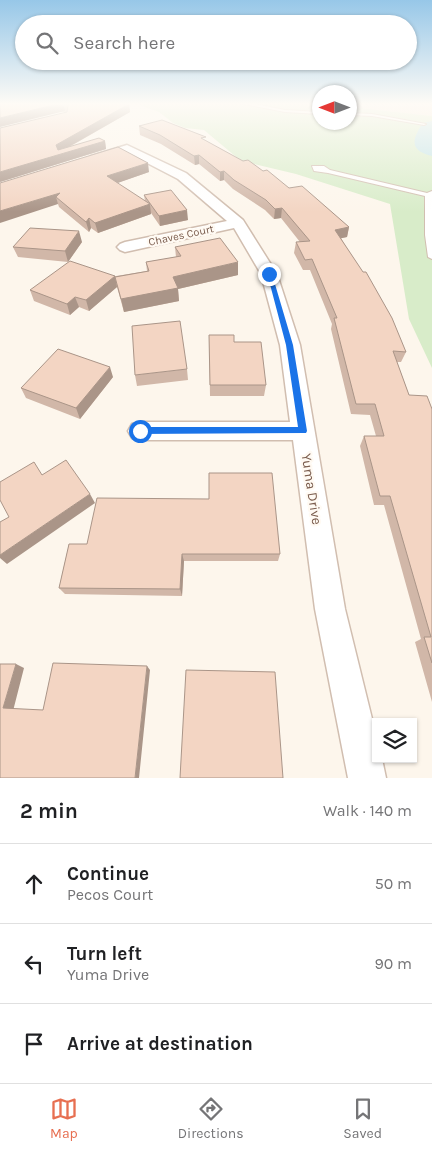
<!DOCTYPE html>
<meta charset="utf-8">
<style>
:root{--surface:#fff;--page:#f6f6f6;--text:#202124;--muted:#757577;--line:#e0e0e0;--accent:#e76f51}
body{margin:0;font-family:Karla,sans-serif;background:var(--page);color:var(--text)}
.controls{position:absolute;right:15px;bottom:15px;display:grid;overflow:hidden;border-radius:0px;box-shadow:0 1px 4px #0004}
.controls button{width:45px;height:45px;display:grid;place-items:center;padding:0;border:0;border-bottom:1px solid var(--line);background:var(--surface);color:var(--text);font:25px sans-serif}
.compass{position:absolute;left:312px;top:85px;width:45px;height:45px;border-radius:50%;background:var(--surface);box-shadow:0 1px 4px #0004;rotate:270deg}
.stop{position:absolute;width:15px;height:15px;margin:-11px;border:4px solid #1a73e8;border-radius:50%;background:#fff}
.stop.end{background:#1a73e8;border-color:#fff;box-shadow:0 1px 5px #0008}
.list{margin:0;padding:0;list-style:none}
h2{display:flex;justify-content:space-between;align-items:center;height:65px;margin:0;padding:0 20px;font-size:21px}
h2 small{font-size:16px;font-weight:400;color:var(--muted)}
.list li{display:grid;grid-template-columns:32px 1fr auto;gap:15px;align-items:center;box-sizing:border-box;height:80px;padding:0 20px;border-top:1px solid var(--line)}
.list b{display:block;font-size:19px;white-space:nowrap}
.list p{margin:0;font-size:16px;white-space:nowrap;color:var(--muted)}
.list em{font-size:16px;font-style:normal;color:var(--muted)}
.icon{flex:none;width:28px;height:28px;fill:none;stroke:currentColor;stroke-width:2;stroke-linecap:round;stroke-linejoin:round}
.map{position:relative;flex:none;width:432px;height:778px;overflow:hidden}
.search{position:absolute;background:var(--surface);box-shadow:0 1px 4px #0004;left:15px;right:15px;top:15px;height:55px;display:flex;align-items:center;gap:12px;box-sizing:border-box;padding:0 18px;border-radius:28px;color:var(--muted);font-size:19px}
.sheet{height:305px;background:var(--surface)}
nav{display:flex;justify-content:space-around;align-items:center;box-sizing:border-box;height:70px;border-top:1px solid var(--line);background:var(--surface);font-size:14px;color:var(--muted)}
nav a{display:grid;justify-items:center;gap:2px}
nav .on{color:var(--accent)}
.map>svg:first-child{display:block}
</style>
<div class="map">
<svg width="432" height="778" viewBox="0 0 432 778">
<rect width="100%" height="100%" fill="#fdf6ec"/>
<!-- residential -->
<path fill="#f5e8da" d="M350,103H432V116L350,107Z"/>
<!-- green -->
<path fill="#d8ecc9" d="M134,103H319L320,122H350V107L432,116V368L409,319L390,204L296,174L241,161L204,130L185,128L173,123L159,112Z"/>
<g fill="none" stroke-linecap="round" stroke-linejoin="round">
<!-- river -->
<path fill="#bfe3e8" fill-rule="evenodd" d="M432,121V156C410,151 411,140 423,123Z"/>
<defs>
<path id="lane" d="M239,103H250L285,110L320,112V114L285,112Z
M350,113L372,114L426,124L424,125L372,116L350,115Z
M312,166H324L330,170L427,193L432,191V259L428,257L425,235V196L328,173L314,171Z"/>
<path id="street" d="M127,145L186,173L243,220L277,274L300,345L345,609L376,735V759H382L386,778H348L315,609L293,440H140L132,438L128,431L132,424L140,422H290L280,345L261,274L234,228L125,252L120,250L117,247L120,244L125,242L227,221L178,179L126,152L95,161L89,158L91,156Z"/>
</defs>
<!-- lane casing -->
<use href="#lane" stroke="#d1beb0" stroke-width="2"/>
<!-- street casing -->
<use href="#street" stroke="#d1beb0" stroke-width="3"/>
<!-- lane -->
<use href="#lane" fill="#fff" fill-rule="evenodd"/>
<!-- street -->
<use href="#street" fill="#fff" fill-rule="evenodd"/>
</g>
<!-- wall -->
<path fill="#d1b7a8" d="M0,103H127L129,104L130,112L71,146L105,141L106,149L0,182L66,112Z
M139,126L206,141L289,188L349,227L347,237L341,238L406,352L401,362H397L409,395L432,409V702L415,642L421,639L384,505H374L360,446L364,436H376L370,415L351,414L331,329L332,324L310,270H303L294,253L296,242H300L281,218L274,219L265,210L233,189L224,180L220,181L199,164L195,165L161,144L140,135Z
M149,172L117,183L145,201L144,195L188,220L160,226L151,213V214L98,233L91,228L89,232L59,207L58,204L0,183Z
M82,242L68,262L18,257L13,247Z
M175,247L238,275L178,289L179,301L124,312L117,287L89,311L79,307L70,315L34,301L30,290L147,271L146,262L176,257Z
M209,335L234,342L266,385L264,396H210Z
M187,369L188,380L137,386L135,375Z
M113,377L80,419L26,398L21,388Z
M69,544L280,554L278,561H184L182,596L65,594L59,588Z"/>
<!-- shaded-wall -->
<path fill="#aa9588" d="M63,103L65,111L0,127V118Z
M129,104L130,112L58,153L56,145Z
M105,141L106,149L0,182V172Z
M199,155V164L195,165L194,156Z
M148,163L149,172L109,186L107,176Z
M224,171V180L220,181V172Z
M60,193L56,197L58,204L0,223V211Z
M150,204L151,214L98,233L95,223Z
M282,208L281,218L274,219L275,209Z
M187,210L188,220L160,226L159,216Z
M89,218L91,228L89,232L86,222Z
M349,227L347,237L333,240L335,230Z
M79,231L82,242L68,262L65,251Z
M238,262V275L178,289L179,301L124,312L121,299L173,277Z
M115,276L117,287L89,311L86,300Z
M75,297L79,307L70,315L67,304Z
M110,367L113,377L80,419L76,408Z
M90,494L95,503L7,564L0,558V555Z
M182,554L184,561L182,596L180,589Z
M16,664L24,668L13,711L3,708Z
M147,666L150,670L139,778H135Z"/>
<!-- building -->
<path fill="#f3d5c3" stroke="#aa9588" d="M0,103H62L0,118Z
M63,103H127L129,104L56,145L58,150L99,138L105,141L0,172V128L67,112L68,105Z
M162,120L206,137L201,138L243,161L248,160L263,171L267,170L289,188L302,186L349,227L335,230L363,272H366L392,318L406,352L393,351L409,395L427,396L432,409V663L424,637H431L390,496H380L364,436H384L375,404H356L334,318H337L312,259L305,260L296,242L310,241L282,208L275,209L266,200L234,180L224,171L220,172L199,155L194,156L160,135L139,126Z
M118,147L148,163L107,176L150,204L95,223L89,218L86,222L56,197L60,193L0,211V183Z
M171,190L187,210L159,216L144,195Z
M30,228L79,231L65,251L13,247Z
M220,238L238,262L173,277L178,288L121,299L115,277L149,271L146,262L181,256L175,247Z
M70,261L115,276L86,300L75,297L67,304L30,290Z
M180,321L187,369L135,375L132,326Z
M209,335H234V342H261L266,385H210Z
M58,349L110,367L76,408L21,388Z
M66,460L90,494L0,555V522L9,517L0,500V482L34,462L42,475Z
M209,473H272L280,554H182L180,589L59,588L69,544H87L97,498L209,499Z
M53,663L147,666L135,778H0V664H16L3,708L43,710Z
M186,670L275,672L283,778H180Z"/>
<!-- sky -->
<linearGradient id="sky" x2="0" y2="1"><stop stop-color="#97c7e8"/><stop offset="0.49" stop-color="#fefbf6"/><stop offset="1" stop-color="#fefbf6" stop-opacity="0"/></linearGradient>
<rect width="432" height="212" fill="url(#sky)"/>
<!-- route -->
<path fill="#1a73e8" d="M267,273L272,274L293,345L307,431L306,433L137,434V428L140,427H298L286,345Z"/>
<g text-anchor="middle" stroke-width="4.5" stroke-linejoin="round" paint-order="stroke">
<!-- far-street labels -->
<g font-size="11" fill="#7a5c4d" stroke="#fffaf3">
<text transform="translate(181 235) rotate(-12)" y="4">Chaves Court</text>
</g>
<!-- street labels -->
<g font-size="14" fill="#7a5c4d" stroke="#fffaf3">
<text transform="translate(312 489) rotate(81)" y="5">Yuma Drive</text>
</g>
</g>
</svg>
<div class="controls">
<button><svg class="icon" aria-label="layers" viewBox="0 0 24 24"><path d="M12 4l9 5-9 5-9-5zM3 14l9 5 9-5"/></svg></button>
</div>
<svg class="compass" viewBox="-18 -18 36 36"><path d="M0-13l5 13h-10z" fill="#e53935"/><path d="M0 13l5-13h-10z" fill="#757577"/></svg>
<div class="stop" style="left:140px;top:431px"></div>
<div class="stop end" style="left:269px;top:274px"></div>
<div class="search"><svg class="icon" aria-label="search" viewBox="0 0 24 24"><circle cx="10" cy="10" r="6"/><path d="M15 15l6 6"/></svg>Search here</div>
</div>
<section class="sheet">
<h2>2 min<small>Walk · 140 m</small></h2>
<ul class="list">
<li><svg class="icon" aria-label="ahead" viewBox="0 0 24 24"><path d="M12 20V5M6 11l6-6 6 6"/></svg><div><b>Continue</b><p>Pecos Court</p></div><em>50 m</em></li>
<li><svg class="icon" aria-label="left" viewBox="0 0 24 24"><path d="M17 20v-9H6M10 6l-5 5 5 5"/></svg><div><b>Turn left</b><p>Yuma Drive</p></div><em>90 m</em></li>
<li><svg class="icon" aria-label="arrive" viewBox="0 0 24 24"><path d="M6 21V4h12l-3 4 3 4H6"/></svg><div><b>Arrive at destination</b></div></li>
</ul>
</section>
<nav>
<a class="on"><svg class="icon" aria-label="map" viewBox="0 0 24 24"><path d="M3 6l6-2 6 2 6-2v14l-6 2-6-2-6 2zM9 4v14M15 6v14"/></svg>Map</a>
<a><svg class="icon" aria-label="directions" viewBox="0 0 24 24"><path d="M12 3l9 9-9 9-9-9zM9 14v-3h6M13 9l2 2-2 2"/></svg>Directions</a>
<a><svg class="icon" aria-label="saved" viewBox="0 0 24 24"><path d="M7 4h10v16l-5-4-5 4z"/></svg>Saved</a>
</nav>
